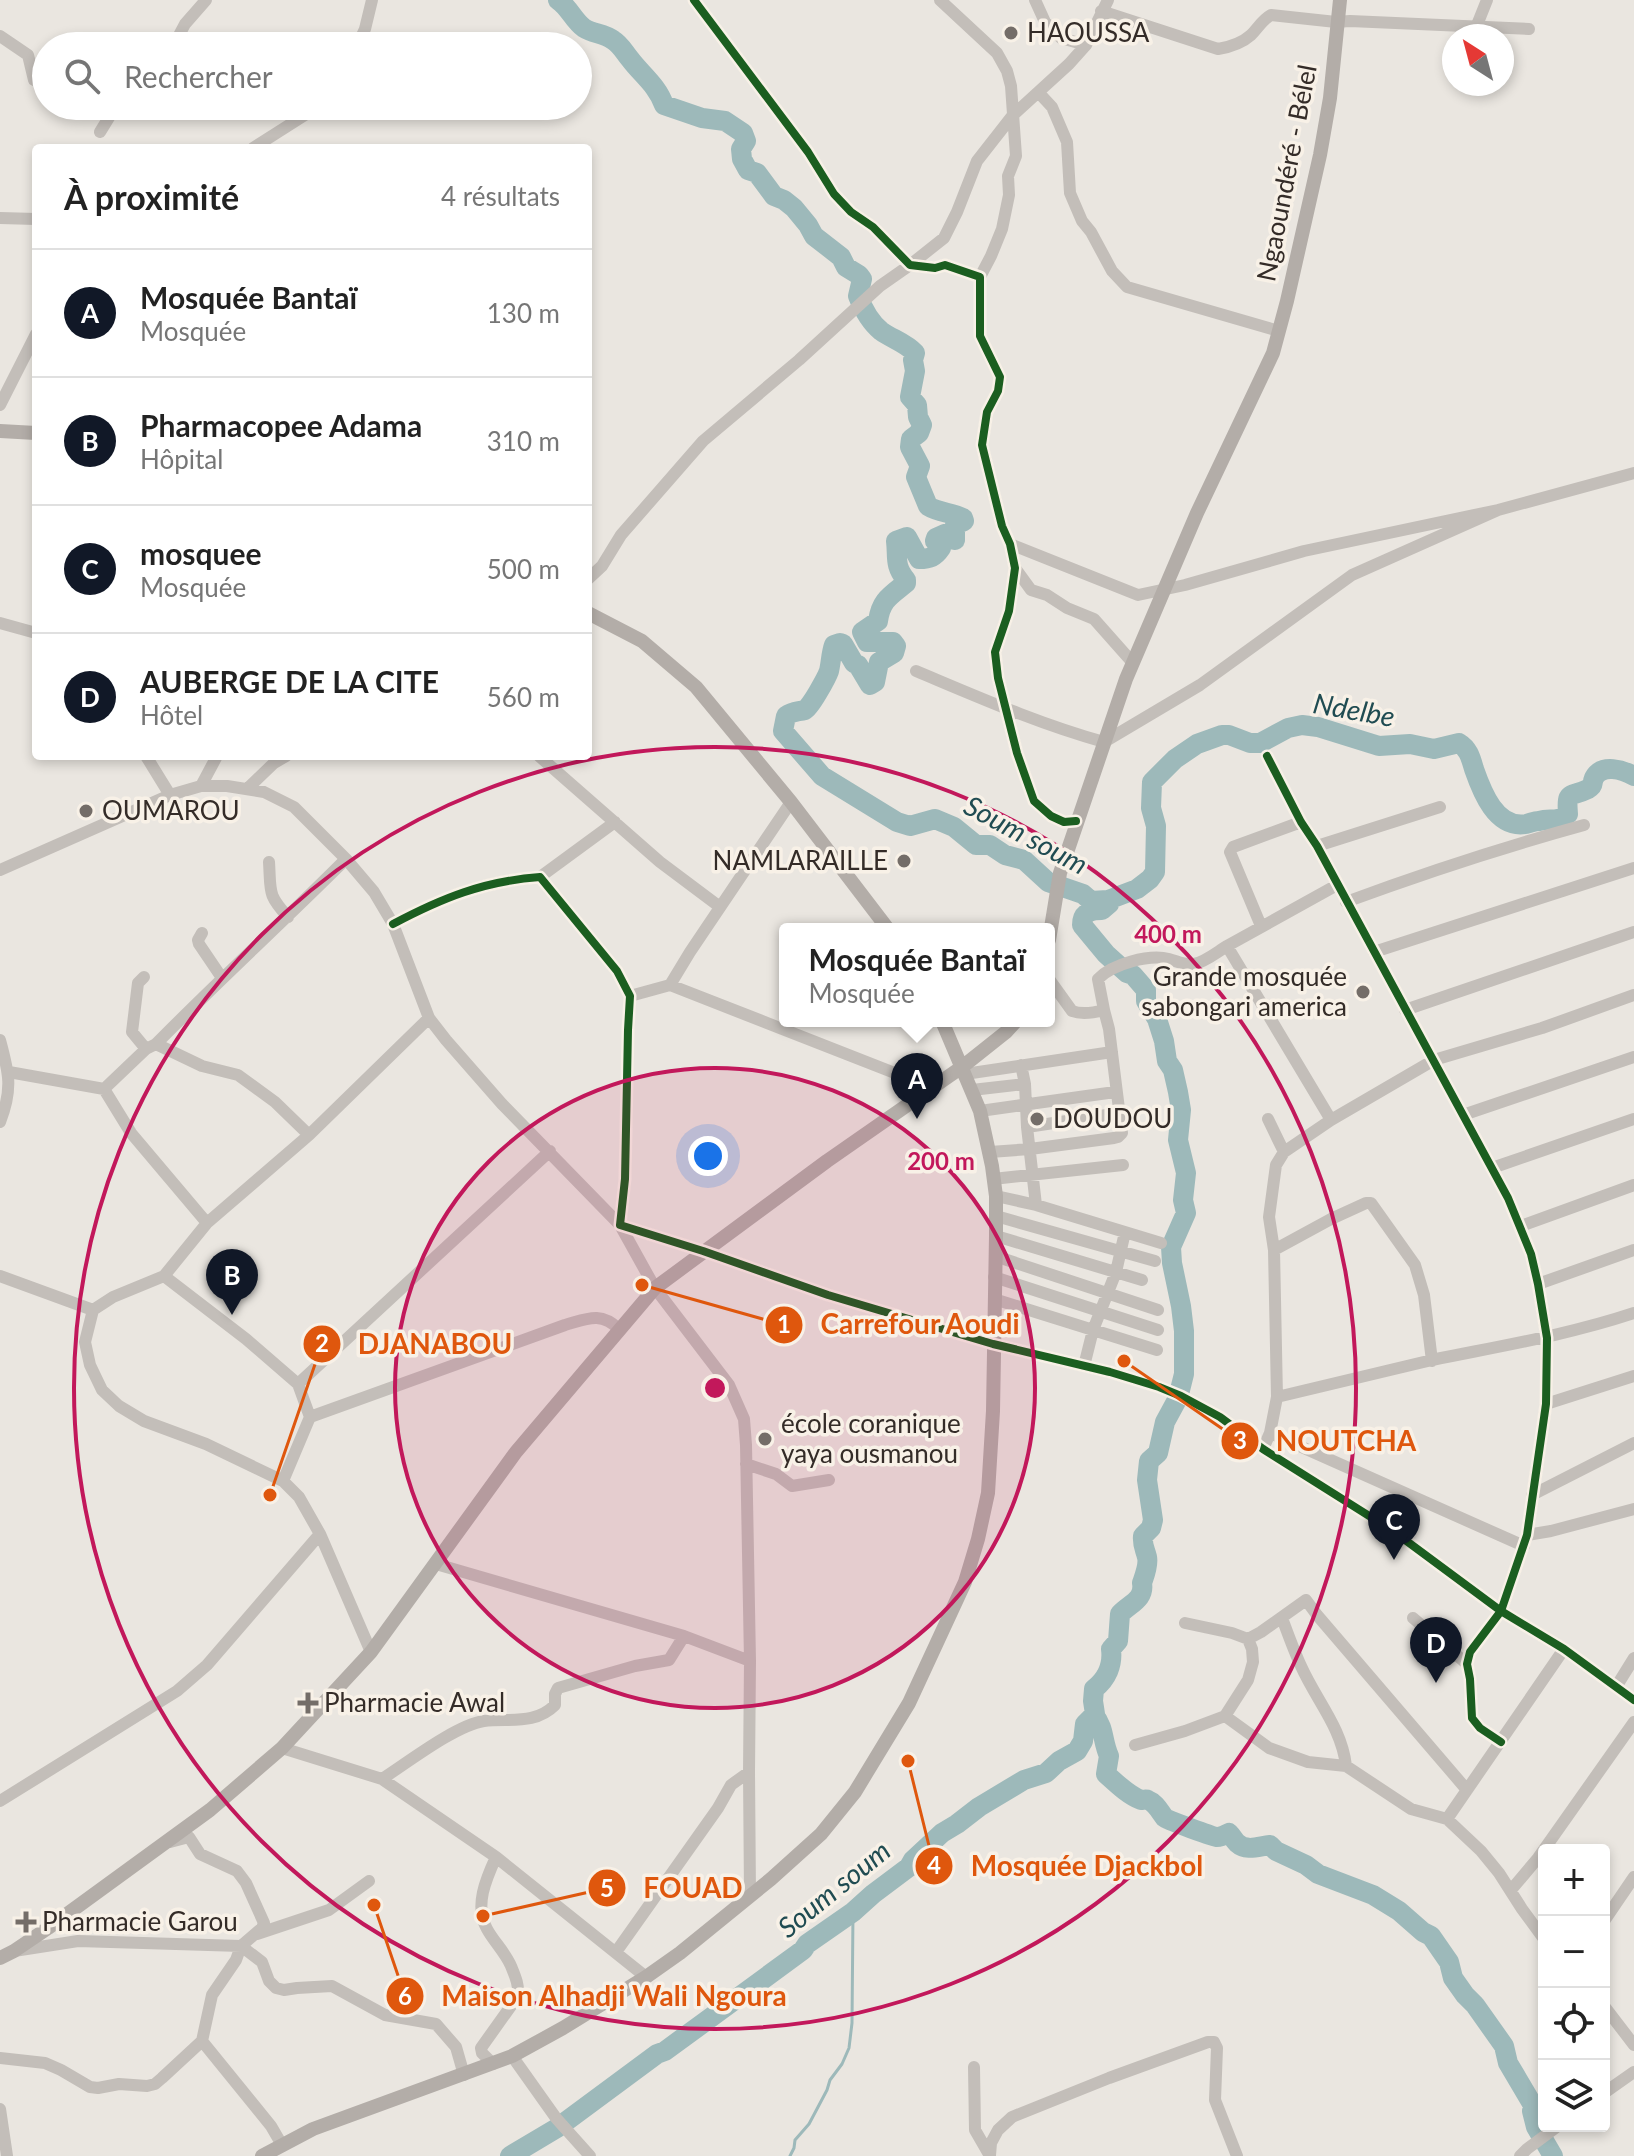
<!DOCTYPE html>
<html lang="fr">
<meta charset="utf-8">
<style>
:root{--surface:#fff;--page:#f6f6f6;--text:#222;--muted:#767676;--line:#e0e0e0;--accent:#111827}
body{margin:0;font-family:Lato,sans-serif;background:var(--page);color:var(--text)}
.controls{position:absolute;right:24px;bottom:24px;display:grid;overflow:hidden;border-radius:8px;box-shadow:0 4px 12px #0003}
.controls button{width:72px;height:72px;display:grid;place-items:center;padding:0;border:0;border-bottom:2px solid var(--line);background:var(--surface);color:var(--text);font:40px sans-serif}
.compass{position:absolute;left:1442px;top:24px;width:72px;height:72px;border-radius:50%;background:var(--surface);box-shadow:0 4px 12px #0003;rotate:324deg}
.you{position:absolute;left:708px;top:1156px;width:28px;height:28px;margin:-20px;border:6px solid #fff;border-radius:50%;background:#1a73e8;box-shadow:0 0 0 12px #1a73e833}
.badge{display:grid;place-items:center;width:52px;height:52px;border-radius:50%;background:var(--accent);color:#fff;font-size:26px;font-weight:700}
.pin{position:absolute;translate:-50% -66px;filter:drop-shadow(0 2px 4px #0008)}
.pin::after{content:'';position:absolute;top:42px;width:28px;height:24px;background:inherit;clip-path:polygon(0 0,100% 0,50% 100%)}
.popup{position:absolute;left:779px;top:923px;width:276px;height:104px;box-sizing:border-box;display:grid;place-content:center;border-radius:8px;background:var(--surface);filter:drop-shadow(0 2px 6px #0005);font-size:26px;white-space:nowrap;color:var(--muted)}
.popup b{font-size:30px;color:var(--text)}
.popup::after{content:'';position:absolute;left:50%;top:100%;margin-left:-16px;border:16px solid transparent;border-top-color:var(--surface)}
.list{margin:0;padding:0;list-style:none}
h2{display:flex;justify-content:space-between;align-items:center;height:104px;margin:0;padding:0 32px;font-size:34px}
h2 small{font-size:26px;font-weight:400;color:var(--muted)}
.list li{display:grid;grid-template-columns:52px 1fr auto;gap:24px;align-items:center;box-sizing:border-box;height:128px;padding:0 32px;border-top:2px solid var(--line)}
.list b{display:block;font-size:30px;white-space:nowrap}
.list p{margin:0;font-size:26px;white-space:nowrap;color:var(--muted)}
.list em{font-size:26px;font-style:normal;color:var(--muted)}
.icon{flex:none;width:44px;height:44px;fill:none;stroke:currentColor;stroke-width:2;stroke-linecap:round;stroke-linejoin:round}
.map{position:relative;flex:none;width:1634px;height:2156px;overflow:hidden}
.search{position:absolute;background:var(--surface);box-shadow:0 4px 12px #0003;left:32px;top:32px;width:560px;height:88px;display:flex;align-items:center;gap:20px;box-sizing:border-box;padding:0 28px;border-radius:44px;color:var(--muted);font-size:30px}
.panel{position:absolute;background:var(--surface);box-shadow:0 4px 12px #0003;left:32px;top:144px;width:560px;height:616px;border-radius:8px}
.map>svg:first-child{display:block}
</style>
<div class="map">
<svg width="1634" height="2156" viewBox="0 0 1634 2156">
<rect width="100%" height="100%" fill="#eae6e0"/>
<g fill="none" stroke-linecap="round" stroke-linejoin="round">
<!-- stream -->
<path stroke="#9db9ba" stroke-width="3" d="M790,2156L794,2148L795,2140L809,2124L827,2090L830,2080L842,2064L849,2048L852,2023L853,1912"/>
<!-- river -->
<path stroke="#9db9ba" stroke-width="20" d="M1108,900L1137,889L1150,879L1155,872L1156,826L1151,808L1152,782L1175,759L1197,744L1222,735H1229L1250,743H1260L1288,728L1302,725L1318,727L1379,746L1410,744L1434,749L1459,743C1469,749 1471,759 1474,769C1482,792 1496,829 1526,824C1531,823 1534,821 1539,821C1551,818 1558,822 1568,814C1566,789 1570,798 1588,789C1595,785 1591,785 1594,778C1602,763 1623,770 1634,776
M1094,1715C1105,1728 1102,1741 1109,1756L1106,1774C1116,1783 1128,1795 1141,1800C1143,1800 1146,1799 1148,1800C1156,1803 1160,1812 1165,1818C1167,1820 1214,1837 1217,1837C1221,1837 1225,1835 1229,1833C1232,1836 1234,1840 1237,1843C1247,1852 1259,1846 1270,1845L1276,1851L1306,1865L1318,1874L1373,1895L1399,1911L1423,1932L1431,1936L1449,1962L1453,1978L1465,1995L1475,2005L1504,2046L1508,2063L1534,2107L1532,2111L1536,2127L1553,2156
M510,2156L557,2128L657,2054L665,2051C711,2017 757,1984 803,1950L807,1944L853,1912L873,1894L909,1867L913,1860L942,1833L957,1824L979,1807L1024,1780L1046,1773L1059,1761L1077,1751L1083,1741L1085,1724L1095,1714L1093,1701L1094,1689C1107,1679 1113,1665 1111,1649L1118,1641L1120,1614C1129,1604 1145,1600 1142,1583C1144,1577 1149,1565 1147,1557C1145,1549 1142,1545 1143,1536L1151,1528L1153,1520L1147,1480L1149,1461L1158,1453L1165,1422L1178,1398L1184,1374V1331L1181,1306L1172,1263L1171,1247L1186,1213L1183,1200L1186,1173L1178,1140L1181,1110L1178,1092L1173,1070L1167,1061L1164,1041L1157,1019L1146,1001V990L1133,975L1127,973L1106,954L1082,925C1082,912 1091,910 1102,910L1109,904L1108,900L1091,901L1083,894L1048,882L1024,860L1005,855L990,845H976L954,827L935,819L910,826L897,822L822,776L783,731L786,716C793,711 797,712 805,710C810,708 827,677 829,671C831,663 831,653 834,645L840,643L843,644L854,663L858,665L870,685L875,682L879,662L894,653L896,646L893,642H867L862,632L878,621C881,600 890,596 906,583V580C894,565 898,558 896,541L907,537L919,559C930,559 935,557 941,548L935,541L936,538L945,534L950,539L955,540V525L964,521L963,518C952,512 939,513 928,506L916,477L920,466L910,447L911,439L919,433L922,425L918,417L917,405L910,397L915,371L913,360L915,353C906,343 892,339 881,331C870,322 863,309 858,296L862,279L859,275L846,267L841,257L814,236L808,225L794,208L784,200L774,196L757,173L748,170L742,159L741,149L746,141L743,133L725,121L702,118L664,105C657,85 642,75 630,59C624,52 621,45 613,40C604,33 593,34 584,28C573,20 569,7 558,0"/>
<!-- minor -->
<path stroke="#c3beb9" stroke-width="12" d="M694,0L808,152L834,194L851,212L873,227L910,265L935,268L945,265L980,277V336L1000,377L998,391L987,412L982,445L1002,526L1010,544L1015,568L1009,611L995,652L998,678L1017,753L1034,801L1051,816L1064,822L1076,821
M940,0L997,53L1007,71L1011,86L1016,156L1008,176L1009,195L1002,229L991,256L980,277
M1035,0L1045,22L1061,38L1086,45
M1101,11L1218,49C1230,47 1241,44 1251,35C1258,28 1262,20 1271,15L1336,22L1350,21L1529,29
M1477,25L1487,0
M0,36L28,55L34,80
M168,46L176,41L185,24L206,0
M357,46L365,29L372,0
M1039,93L1052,107L1067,142L1070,193L1082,221L1091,232L1112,271L1127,287L1279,331
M100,132L116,106
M253,148L319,106
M0,218L36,219
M0,405L36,334
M1010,544L1138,595L1185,585L1304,551L1498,510L1634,473
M1015,568L1031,590L1047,595L1067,608L1094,619L1133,663
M588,579L602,566L621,535L703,441L799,360L880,286L910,265L944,238L957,212L977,161L1013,115L1069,64L1086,45L1108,0
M0,623L36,633
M916,671C978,697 1039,724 1104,742L1200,685L1352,575L1498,510
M146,756L170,795
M539,756L660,862L720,907
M1267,756L1301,822L1317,846L1508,1198L1531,1254L1538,1284L1547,1338L1546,1404L1527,1535L1501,1611L1470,1652L1467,1664L1470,1679L1472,1718L1480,1728L1501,1742
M201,786L217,756
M248,788L274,763L286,756
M1317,846L1440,807
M269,862C271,892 267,894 288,917
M0,870L170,795L201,786H227L264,792L294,807L346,859L374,892L393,924L429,1018L446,1040L502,1104L620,1225L655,1288L729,1385L744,1419L746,1445L750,1661L749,1772L750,1895
M540,877L615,822
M1346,902C1424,873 1504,847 1584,825
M393,924C442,898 484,881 540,877L617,971L630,996L628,1030L625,1179L620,1225L703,1251L828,1295L993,1344L1110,1372L1159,1387L1181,1396L1220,1417L1263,1449L1393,1531L1501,1611L1564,1649L1634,1700
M1261,926L1230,852L1233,847L1301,822
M202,933L198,940L199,944L222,978
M1374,952L1634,868
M144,977L138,983L132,1032L146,1049
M670,985L690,952L791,802
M630,996L670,985L910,1079L926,1092
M1104,1010L1098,979C1112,964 1149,954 1169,959C1177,961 1185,966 1194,964C1205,962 1217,952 1227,946
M1405,1010L1634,932
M0,1040C9,1073 13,1089 0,1122
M156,1044L202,1066L238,1075L275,1102L309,1135
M1021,1065L1025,1084L1027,1127L1036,1205
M9,1072L104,1089L131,1133L207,1223
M965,1074L1112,1052
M104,1089L146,1049L156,1044C218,981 284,921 346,859
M972,1090L1025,1084
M980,1111L1115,1092
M1463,1115L1634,1057
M1331,1120L1227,946L1337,885
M1027,1127L1120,1113
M990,1152L1030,1149L1114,1138L1118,1137L1122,1133L1109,1029L1104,1010C1093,1013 1082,1015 1072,1011L1049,979
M1284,1152L1331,1120L1434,1060L1542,1028L1634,995
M1492,1168L1634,1119
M993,1179L1123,1165
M996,1196L1036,1205L1161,1243
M996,1216L1155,1261
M1521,1226L1634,1185
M996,1236L1142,1280
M1274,1250L1331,1219L1366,1203H1371L1415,1265L1424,1295L1432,1361
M995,1256L1158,1310
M0,1276L93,1310
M164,1276L207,1223L309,1135L429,1018
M994,1277L1158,1330
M1538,1284L1634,1250
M994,1299L1157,1350
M1084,1366L1093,1330L1116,1272L1125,1232
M298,1384L550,1151
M1277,1397C1329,1385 1380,1372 1432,1360C1500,1346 1568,1335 1634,1313
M1546,1404L1634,1376
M1270,1433L1524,1546
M1263,1449L1270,1433L1277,1397L1274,1250L1269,1217L1276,1165L1284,1152L1268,1119
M746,1464L776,1474L792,1486L829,1480
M283,1481L206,1444L144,1421L119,1406L102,1390L90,1365L85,1342L93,1310L113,1297L164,1276L246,1339L298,1384L310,1417
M1532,1495L1634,1443
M1527,1535L1551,1531L1634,1509
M436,1564L684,1636L750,1661
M1282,1618C1288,1634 1294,1651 1301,1666C1316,1700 1342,1728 1346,1766
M1413,1618L1467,1664
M1185,1623L1232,1633L1248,1639L1261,1632L1306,1600L1317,1615L1467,1790
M371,1652L320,1534L299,1497L283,1481L310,1417L565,1325C587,1319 600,1311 619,1329
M1616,1687L1634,1658
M1225,1716L1269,1748L1308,1762L1346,1766L1411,1809L1447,1819L1481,1851L1499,1873L1522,1909L1544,1939
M1135,1745L1185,1731L1225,1716L1248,1680L1253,1662L1252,1649L1248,1639
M282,1748L382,1779L496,1857L646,1977
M382,1779C407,1763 456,1725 484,1721C510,1718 535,1725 555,1705V1694L558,1688L635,1666L669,1660L684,1636
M0,1801L177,1691L207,1665L320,1534
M1447,1819L1564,1649
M170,1842L189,1837L200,1854L237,1871L246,1883L264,1923L262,1928L241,1946L236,1960L212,1995L202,2041L271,2126L282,2145
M1511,1890L1538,1858L1634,1722
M1604,1921L1634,1877
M257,1934L329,1910L369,1881
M14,1951L78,1941L241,1946L262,1962L269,1981L276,1988L284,1990L297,1988L332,1986L385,2015L436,2024L456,2047L464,2075
M616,1952L718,1808L731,1785L749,1772
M1604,2006L1634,2045
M512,2056L556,2118L590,2156
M0,2058L45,2063L61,2070L90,2087L98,2088L119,2084L147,2086L155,2084L162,2078L202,2041
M493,2064L482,2053L481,2048L518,1996C519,1984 515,1976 511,1966C505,1952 494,1942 487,1929C474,1906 486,1879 496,1857
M974,2067L975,2130L990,2156
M1604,2093L1634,2072
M0,2109L7,2156
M990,2155L991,2143L998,2130L1012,2117L1109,2078L1208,2042H1214L1217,2048L1215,2100L1237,2156
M1520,2156L1527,2149L1558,2126"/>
<!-- major -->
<path stroke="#b3ada8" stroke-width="14" d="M0,431L36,433
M588,613L642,641L696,687L791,802L888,929
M1049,940L1060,873L1126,679L1197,513L1273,353L1287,301L1320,155L1330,98L1340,0
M0,1958L14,1951L48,1928L210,1810L282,1748L371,1652L516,1452L655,1288L827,1161L962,1067L1006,1032L1016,1021
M262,2156L313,2129L512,2056L563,2028L646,1977L680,1953L771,1879L821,1834L855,1792L909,1703L965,1582L978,1539L988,1493L993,1411L996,1236V1196L992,1166L980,1111L942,1021"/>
<defs>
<path id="cycleway" d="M694,0L808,152L834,194L851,212L873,227L910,265L935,268L945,265L980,277V336L1000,377L998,391L987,412L982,445L1002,526L1010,544L1015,568L1009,611L995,652L998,678L1017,753L1034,801L1051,816L1064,822L1076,821
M1267,756L1301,822L1317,846L1508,1198L1531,1254L1538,1284L1547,1338L1546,1404L1527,1535L1501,1611L1470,1652L1467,1664L1470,1679L1472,1718L1480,1728L1501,1742
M393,924C442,898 484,881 540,877L617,971L630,996L628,1030L625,1179L620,1225L703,1251L828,1295L993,1344L1110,1372L1159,1387L1181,1396L1220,1417L1263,1449L1393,1531L1501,1611L1564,1649L1634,1700"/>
</defs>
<!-- cycleway casing -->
<use href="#cycleway" stroke="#f8f1e7" stroke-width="13"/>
<!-- cycleway -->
<use href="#cycleway" stroke="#1b5e20" stroke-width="8"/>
</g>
<!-- distance rings -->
<circle cx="715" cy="1388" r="320" fill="#c2185b" fill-opacity=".12"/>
<g fill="none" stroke="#c2185b" stroke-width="4">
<circle cx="715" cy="1388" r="320"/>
<circle cx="715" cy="1388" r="641"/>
</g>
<!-- markers -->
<g fill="#746d68" stroke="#f8f1e7" stroke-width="3">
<circle cx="1011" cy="33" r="8"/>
<circle cx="86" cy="811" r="8"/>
<circle cx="904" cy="861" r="8"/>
<circle cx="1363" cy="992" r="8"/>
<circle cx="1037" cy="1119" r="8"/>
<circle cx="765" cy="1439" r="8"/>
<path d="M304 1691h8v8h8v8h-8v8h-8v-8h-8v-8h8z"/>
<path d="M22 1910h8v8h8v8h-8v8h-8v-8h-8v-8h8z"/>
</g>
<g text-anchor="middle" stroke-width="7" stroke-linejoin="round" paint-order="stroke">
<!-- poi labels -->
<g font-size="26" fill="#342c28" stroke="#f8f1e7" text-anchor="start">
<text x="1027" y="42">HAOUSSA</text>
<text x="102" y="820">OUMAROU</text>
<text x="888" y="870" text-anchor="end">NAMLARAILLE</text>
<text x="1347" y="986" text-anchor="end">Grande mosquée<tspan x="1347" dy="30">sabongari america</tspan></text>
<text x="1053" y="1128">DOUDOU</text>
<text x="781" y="1433">école coranique<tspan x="781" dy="30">yaya ousmanou</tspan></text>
<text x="324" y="1712">Pharmacie Awal</text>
<text x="42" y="1931">Pharmacie Garou</text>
</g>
<!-- street labels -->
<g font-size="26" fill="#342c28" stroke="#f8f1e7">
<text transform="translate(1287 173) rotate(-79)" y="9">Ngaoundéré - Bélel</text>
</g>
<!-- water labels -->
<g font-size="28" font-style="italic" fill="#204c52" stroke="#f8f1e7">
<text transform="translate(1354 710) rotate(10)" y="10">Ndelbe</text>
<text transform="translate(1026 835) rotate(28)" y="10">Soum soum</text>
<text transform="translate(834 1889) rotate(-39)" y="10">Soum soum</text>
</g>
</g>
<circle cx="715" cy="1388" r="12" fill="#c2185b" stroke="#f8f1e7" stroke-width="4"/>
<g font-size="24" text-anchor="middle" font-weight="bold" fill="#c2185b" stroke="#f8f1e7" stroke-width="7" stroke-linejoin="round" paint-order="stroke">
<text x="1168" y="943">400 m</text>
<text x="941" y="1170">200 m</text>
</g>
<!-- callouts -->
<path fill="none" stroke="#df570d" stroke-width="3" d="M642 1285L784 1325M270 1495L322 1344M1124 1361L1240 1441M908 1761L934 1866M483 1916L607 1888M374 1905L405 1996"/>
<g fill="#df570d" stroke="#f8f1e7" stroke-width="3">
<circle cx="642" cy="1285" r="8"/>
<circle cx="270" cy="1495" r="8"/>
<circle cx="1124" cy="1361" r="8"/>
<circle cx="908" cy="1761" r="8"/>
<circle cx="483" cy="1916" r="8"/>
<circle cx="374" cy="1905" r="8"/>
<circle cx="784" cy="1325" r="20"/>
<circle cx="322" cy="1344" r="20"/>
<circle cx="1240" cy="1441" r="20"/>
<circle cx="934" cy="1866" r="20"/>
<circle cx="607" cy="1888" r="20"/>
<circle cx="405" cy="1996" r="20"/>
</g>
<g font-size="24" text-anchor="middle" font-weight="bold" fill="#fff">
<text x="784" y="1333">1</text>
<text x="322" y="1352">2</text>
<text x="1240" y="1449">3</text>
<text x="934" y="1874">4</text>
<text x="607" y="1897">5</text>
<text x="405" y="2005">6</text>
</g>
<g font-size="28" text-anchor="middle" font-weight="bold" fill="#df570d" stroke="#f8f1e7" stroke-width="7" stroke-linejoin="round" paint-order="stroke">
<text x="920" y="1334">Carrefour Aoudi</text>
<text x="435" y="1354">DJANABOU</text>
<text x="1346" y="1451">NOUTCHA</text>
<text x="1087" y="1876">Mosquée Djackbol</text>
<text x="693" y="1898">FOUAD</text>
<text x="614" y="2006">Maison Alhadji Wali Ngoura</text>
</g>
</svg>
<div class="controls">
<button>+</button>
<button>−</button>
<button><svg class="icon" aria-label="locate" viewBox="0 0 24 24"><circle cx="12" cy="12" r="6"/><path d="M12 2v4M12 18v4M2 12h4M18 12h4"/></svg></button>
<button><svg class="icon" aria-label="layers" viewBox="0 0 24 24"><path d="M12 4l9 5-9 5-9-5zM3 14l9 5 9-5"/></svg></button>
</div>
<svg class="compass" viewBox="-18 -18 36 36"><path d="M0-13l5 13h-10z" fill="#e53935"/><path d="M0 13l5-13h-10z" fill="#767676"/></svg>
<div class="you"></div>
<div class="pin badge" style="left:917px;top:1119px">A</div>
<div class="popup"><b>Mosquée Bantaï</b>Mosquée</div>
<div class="pin badge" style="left:232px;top:1315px">B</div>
<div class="pin badge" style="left:1394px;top:1560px">C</div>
<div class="pin badge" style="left:1436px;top:1683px">D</div>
<div class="search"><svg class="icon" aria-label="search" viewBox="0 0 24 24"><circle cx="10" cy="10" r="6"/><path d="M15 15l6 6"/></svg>Rechercher</div>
<section class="panel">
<h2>À proximité<small>4 résultats</small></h2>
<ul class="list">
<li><span class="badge">A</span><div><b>Mosquée Bantaï</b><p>Mosquée</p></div><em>130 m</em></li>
<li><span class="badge">B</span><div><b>Pharmacopee Adama</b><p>Hôpital</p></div><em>310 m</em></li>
<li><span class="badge">C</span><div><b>mosquee</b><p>Mosquée</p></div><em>500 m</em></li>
<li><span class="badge">D</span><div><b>AUBERGE DE LA CITE</b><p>Hôtel</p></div><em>560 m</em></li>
</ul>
</section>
</div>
